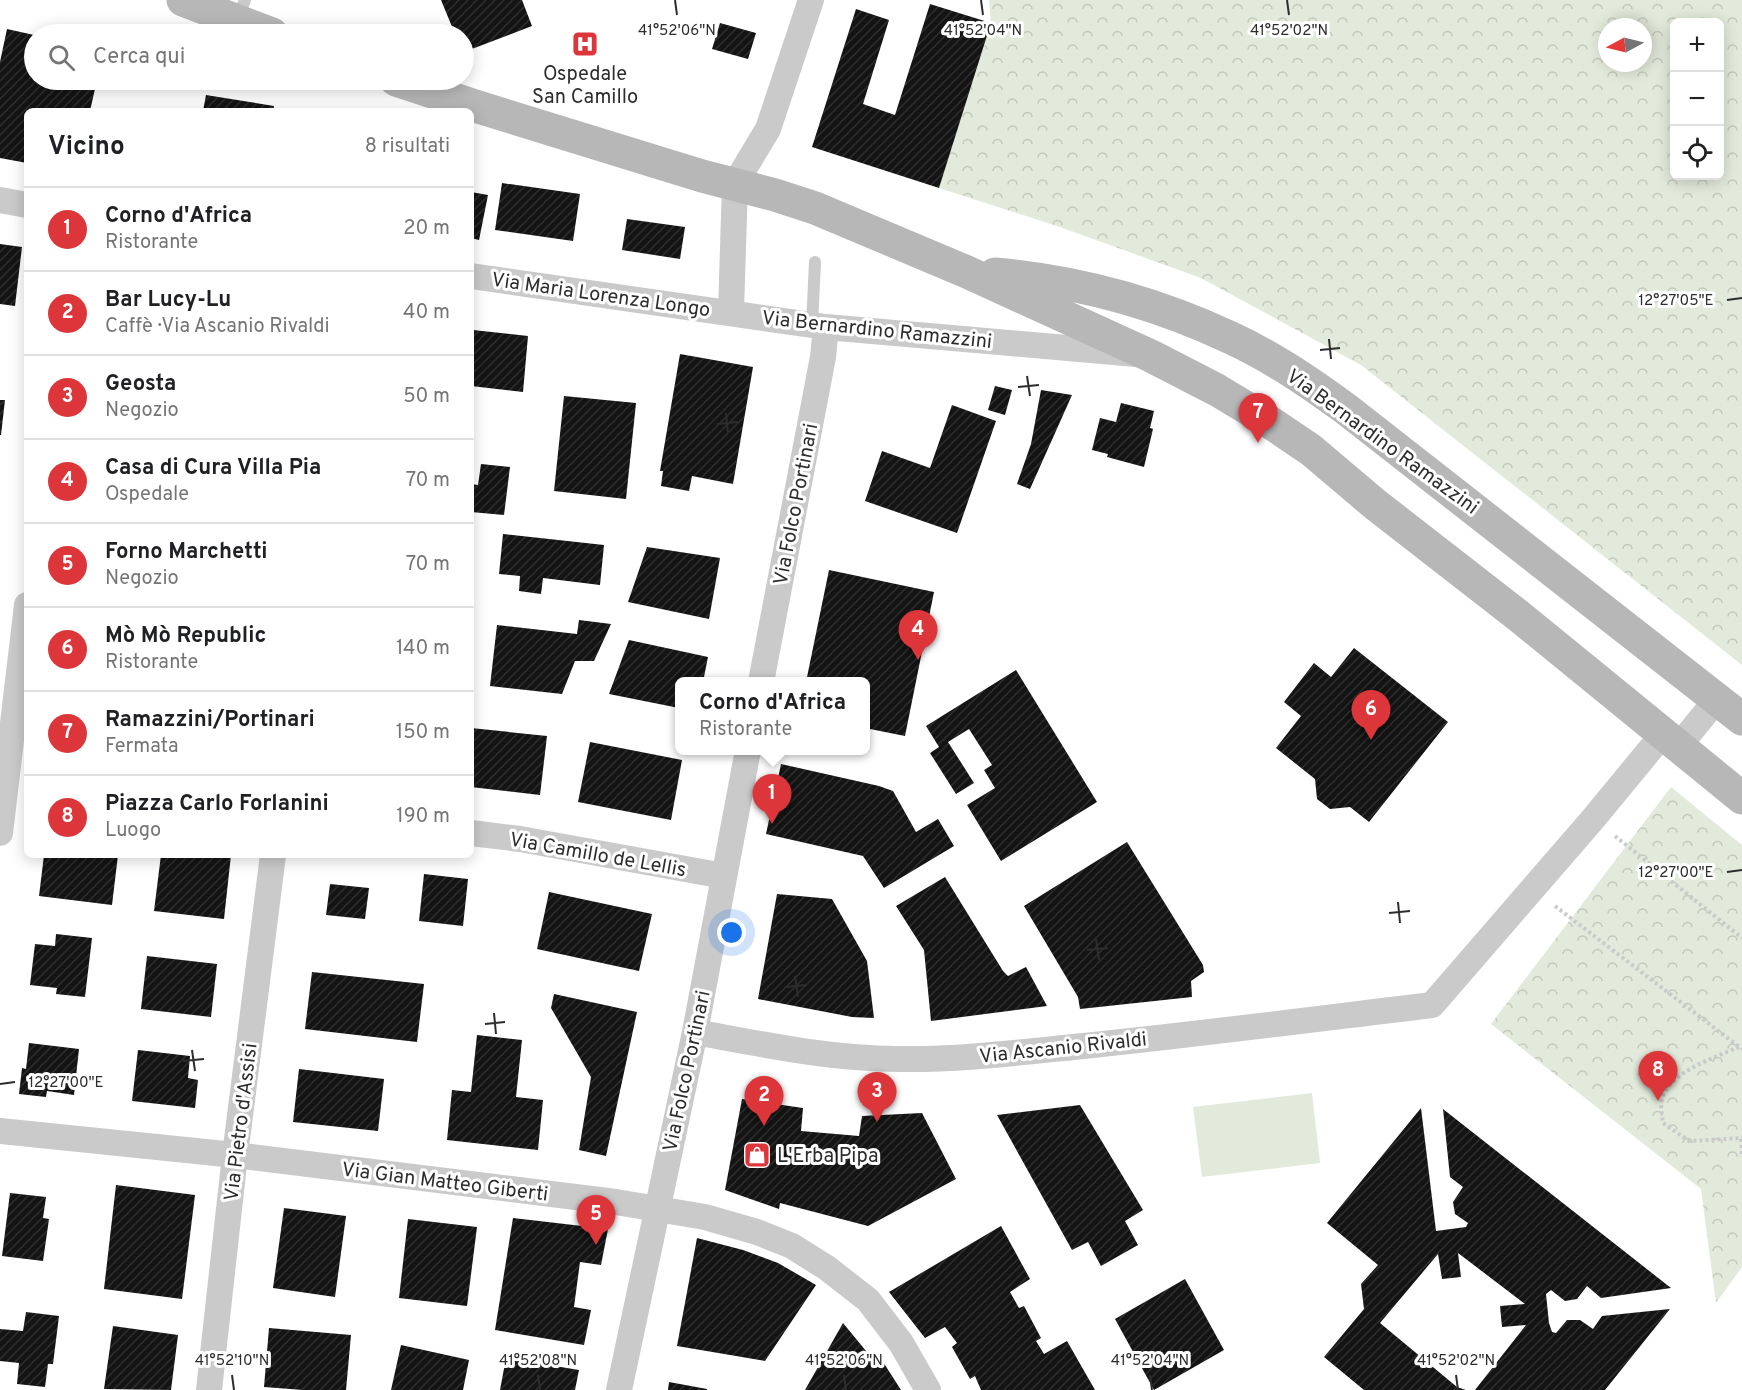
<!DOCTYPE html>
<html lang="it">
<meta charset="utf-8">
<style>
:root{--surface:#fff;--page:#f6f6f6;--text:#202124;--muted:#757577;--line:#e0e0e0;--accent:#dc363b}
body{margin:0;font-family:Overpass,sans-serif;background:var(--page);color:var(--text)}
.controls{position:absolute;right:18px;top:18px;display:grid;overflow:hidden;border-radius:9px;box-shadow:0 3px 15px #0003}
.controls button{width:54px;height:54px;display:grid;place-items:center;padding:0;border:0;border-bottom:2px solid var(--line);background:var(--surface);color:var(--text);font:30px sans-serif}
.compass{position:absolute;left:1598px;top:18px;width:54px;height:54px;border-radius:50%;background:var(--surface);box-shadow:0 3px 15px #0003;rotate:263deg}
.you{position:absolute;left:732px;top:933px;width:21px;height:21px;margin:-15px;border:4px solid #fff;border-radius:50%;background:#1a73e8;box-shadow:0 0 0 9px #1a73e833}
.badge{display:grid;place-items:center;width:39px;height:39px;border-radius:50%;background:var(--accent);color:#fff;font-size:20px;font-weight:700}
.pin{position:absolute;translate:-50% -50px;filter:drop-shadow(0 2px 3px #0008)}
.pin::after{content:'';position:absolute;top:32px;width:21px;height:18px;background:inherit;clip-path:polygon(0 0,100% 0,50% 100%)}
.popup{position:absolute;left:675px;top:677px;width:195px;height:78px;box-sizing:border-box;display:grid;place-content:center;border-radius:9px;background:var(--surface);filter:drop-shadow(0 2px 4px #0005);font-size:20px;white-space:nowrap;color:var(--muted)}
.popup b{font-size:22px;color:var(--text)}
.popup::after{content:'';position:absolute;left:50%;top:100%;margin-left:-12px;border:12px solid transparent;border-top-color:var(--surface)}
.list{margin:0;padding:0;list-style:none}
h2{display:flex;justify-content:space-between;align-items:center;height:78px;margin:0;padding:0 24px;font-size:26px}
h2 small{font-size:20px;font-weight:400;color:var(--muted)}
.list li{display:grid;grid-template-columns:39px 1fr auto;gap:18px;align-items:center;box-sizing:border-box;height:84px;padding:0 24px;border-top:2px solid var(--line)}
.list b{display:block;font-size:22px;white-space:nowrap}
.list p{margin:0;font-size:20px;white-space:nowrap;color:var(--muted)}
.list em{font-size:20px;font-style:normal;color:var(--muted)}
.icon{flex:none;width:33px;height:33px;fill:none;stroke:currentColor;stroke-width:2;stroke-linecap:round;stroke-linejoin:round}
.map{position:relative;flex:none;width:1742px;height:1390px;overflow:hidden}
.search{position:absolute;background:var(--surface);box-shadow:0 3px 15px #0003;left:24px;top:24px;width:450px;height:66px;display:flex;align-items:center;gap:15px;box-sizing:border-box;padding:0 21px;border-radius:33px;color:var(--muted);font-size:22px}
.panel{position:absolute;background:var(--surface);box-shadow:0 3px 15px #0003;left:24px;top:108px;width:450px;height:750px;border-radius:9px}
.map>svg:first-child{display:block}
</style>
<div class="map">
<svg width="1742" height="1390" viewBox="0 0 1742 1390">
<defs>
<pattern id="forest-crowns" width="20" height="18" patternUnits="userSpaceOnUse" patternTransform="scale(1.5)"><rect width="20" height="18" fill="#e2eadb"/><path d="M2 6a3 3 0 1 1 6 0M12 15a3 3 0 1 1 6 0" fill="none" stroke="#c2c9bc"/></pattern>
<pattern id="building-hatch" width="6" height="6" patternUnits="userSpaceOnUse" patternTransform="scale(1.5)"><rect width="6" height="6" fill="#141414"/><path d="M-1 1l2-2M0 6l6-6M5 7l2-2" fill="none" stroke="#2e2e2e"/></pattern>
</defs>
<rect width="100%" height="100%" fill="#fff"/>
<!-- forest -->
<path fill="url(#forest-crowns)" fill-rule="evenodd" d="M989,0H1742V665L1361,365L1201,278L1060,227L939,188L991,24ZM1674,22H1720V176H1674ZM1607,27H1643V63H1607Z
M1671,787L1742,845V1267L1716,1303L1701,1189L1491,1024Z"/>
<!-- pitch -->
<path fill="#e2eadb" d="M1312,1093L1320,1163L1202,1177L1193,1107Z"/>
<!-- building -->
<path fill="url(#building-hatch)" d="M441,0H522L532,26L464,52V34H455Z
M930,4L991,23L939,188L812,147L856,9L889,20L863,104L895,115Z
M720,23L756,33L748,59L712,49Z
M7,29L34,35V80H97L90,111H27V163L0,158V62Z
M206,95L274,106L273,111H203Z
M502,183L580,194L573,241L495,230Z
M471,192L488,195L479,240L471,238Z
M627,219L685,227L680,259L622,250Z
M0,244L22,247L15,306L0,304Z
M473,330L528,336L523,392L471,386Z
M680,354L753,367L733,484L692,476L689,491L661,486L663,471H660Z
M995,386L1012,390L1005,415L988,410Z
M1041,390L1072,395L1030,489L1017,484L1031,444Z
M564,396L636,403L626,499L554,491Z
M0,400H5L1,435H0Z
M1121,403L1154,411L1150,428L1153,429L1144,467L1107,457L1108,454L1092,450L1100,418L1116,422Z
M952,405L996,421L957,533L865,501L882,451L930,468Z
M481,464L510,467L504,515L471,512V484L478,485Z
M503,534L604,545L600,585L543,578L541,594L519,591L520,576L499,574Z
M647,547L720,558L709,619L628,602Z
M829,570L934,592L905,736L865,728V682H806Z
M579,620L611,624L594,661H575L562,694L490,686L497,625L577,634Z
M629,640L708,657L703,682H679V708L609,694Z
M1354,648L1448,722L1369,822L1350,807L1330,809L1317,799L1315,779L1276,748L1301,716L1284,702L1314,663L1331,677Z
M1016,670L1097,802L1001,861L967,805L995,788L984,770L992,765L969,729L948,742L974,783L956,794L930,753L939,747L926,726Z
M471,728L547,736L540,795L471,787Z
M590,742L682,760L671,820L578,802Z
M781,764L879,786L893,791L916,832L938,819L954,846L884,888L863,856L766,834Z
M1127,842L1203,965L1204,972L1191,981L1192,997L1080,1009L1078,997L1024,906Z
M44,855H118L112,905L39,896Z
M161,855H231L224,919L154,911Z
M424,874L468,879L463,926L419,921Z
M945,877L1003,971L1008,976L1026,967L1047,1006L931,1021L924,950L896,906Z
M330,884L369,888L365,919L326,915Z
M549,892L652,914L639,971L537,949Z
M777,894L832,899L867,961L874,1018L852,1017L758,999Z
M56,934L92,938L85,997L56,994L57,988L30,985L35,944L55,946Z
M147,956L217,964L211,1017L141,1009Z
M312,972L424,984L417,1042L305,1029Z
M554,994L637,1012L606,1156L579,1150L591,1077L551,1008Z
M477,1035L522,1040L516,1097L543,1100L538,1150L447,1140L452,1090L471,1092Z
M29,1043L79,1049L74,1095L47,1091L46,1097L19,1094L22,1068L26,1069Z
M138,1050L190,1056L188,1078L198,1080L195,1108L132,1101Z
M299,1069L384,1079L378,1131L293,1122Z
M742,1099L803,1108L801,1131L859,1136L862,1116L922,1113L956,1179L868,1226L780,1203L779,1209L725,1190Z
M1080,1105L1143,1210L1125,1221L1138,1245L1101,1266L1088,1242L1072,1250L997,1115Z
M1421,1108L1436,1231L1466,1227L1468,1223L1455,1214L1453,1202L1463,1187L1450,1177L1443,1109L1671,1288L1601,1298L1587,1286L1577,1299L1565,1301L1551,1290L1546,1294L1549,1323L1552,1332L1556,1333L1567,1320H1580L1593,1329L1602,1316L1670,1309L1605,1390H1475L1526,1325L1502,1327L1500,1306L1525,1304L1458,1253L1461,1277L1442,1279L1438,1254L1380,1323L1457,1387L1466,1390H1364L1324,1357L1364,1309L1361,1284L1378,1265L1327,1223Z
M116,1185L195,1195L182,1299L104,1289Z
M10,1193L46,1197L43,1218L49,1219L43,1261L2,1256Z
M284,1208L346,1216L335,1297L273,1288Z
M513,1218L608,1229L601,1265L580,1262L574,1307L591,1310L584,1345L495,1330Z
M408,1219L477,1227L467,1306L399,1298Z
M1001,1226L1030,1279L1010,1292L1019,1308L1024,1306L1041,1338L1036,1341L1044,1354L1067,1341L1095,1390H981L975,1376L970,1379L952,1347L957,1343L945,1327L925,1338L889,1292Z
M697,1238L743,1250L778,1263L816,1285L765,1361L677,1346Z
M1185,1279L1224,1350L1154,1390L1115,1319Z
M26,1312L59,1316L53,1364H48L45,1387L17,1384L19,1363L0,1361V1329L23,1331Z
M843,1323L871,1357L878,1354L901,1390H805Z
M113,1326L178,1335L171,1390L104,1389Z
M269,1328L351,1335L346,1390H303L264,1387Z
M401,1345L469,1360L463,1390H391Z
M506,1358L579,1370L575,1390H500Z
M669,1382L707,1389V1390H668Z"/>
<g fill="none" stroke-linecap="round" stroke-linejoin="round">
<!-- path -->
<path stroke="#cacaca" stroke-width="4" stroke-dasharray="3 3" stroke-linecap="butt" d="M1615,836L1742,938
M1555,906L1742,1049
M1739,1047C1716,1057 1669,1072 1662,1099C1660,1106 1662,1116 1663,1123L1689,1141L1742,1138
M1741,1139L1742,1156"/>
<!-- lane -->
<path stroke="#cacaca" stroke-width="12" d="M237,20L245,0
M812,325L815,262"/>
<!-- street -->
<path stroke="#cacaca" stroke-width="26" d="M0,200L27,205
M471,276L826,327L1136,354
M731,312L735,184L768,129L811,0
M761,682L823,357L826,327
M1678,747L1717,699
M0,833L27,605
M471,833L520,839L724,876
M695,1032C761,1044 830,1059 898,1059C960,1060 1022,1052 1084,1046C1200,1034 1316,1019 1432,1005L1593,819L1663,734
M0,1131L235,1155L616,1202L705,1217L757,1232L792,1246L827,1268L868,1300L901,1343L928,1390
M209,1390L235,1155L273,855
M619,1390L695,1032L748,750"/>
<!-- secondary -->
<path stroke="#b7b7b7" stroke-width="33" d="M183,0L272,34
M396,80L475,106L702,176L775,195L815,208L967,272L1151,356L1217,390L1265,419L1311,450L1376,505L1520,617L1742,798
M995,274C1076,281 1156,303 1229,337C1271,356 1309,382 1346,409L1742,719"/>
</g>
<!-- ticks -->
<path fill="none" stroke="#2d2d2d" stroke-width="2" d="M675,0L677,15M981,0L983,15M1287,0L1289,15M1727,300L1742,298M1329,339L1331,359M1320,350L1340,348M1027,376L1030,396M1018,387L1039,385M726,413L728,433M717,424L738,422M1727,872L1742,870M1398,902L1400,923M1389,913L1410,911M1096,939L1099,960M1087,950L1108,948M795,976L798,997M786,987L807,985M494,1013L496,1034M485,1024L505,1022M192,1050L195,1071M183,1061L204,1059M0,1084L15,1082M232,1375L234,1390M538,1375L540,1390M844,1375L846,1390M1150,1375L1152,1390M1456,1375L1458,1390"/>
<!-- icons -->
<defs>
<symbol id="hospital-square" viewBox="-11 -11 22 22"><rect x="-9" y="-9" width="18" height="18" rx="4" fill="#dc363b" stroke="#fff"/><path d="M-5-5h3v3.5h4V-5h3V5h-3V1.5h-4V5h-3Z" fill="#fff"/></symbol>
<symbol id="shop-square" viewBox="-11 -11 22 22"><rect x="-9" y="-9" width="18" height="18" rx="4" fill="#dc363b" stroke="#fff"/><path d="M-5-2.5h2.3a2.7 3.5 0 0 1 5.4 0H5L5.5 6h-11ZM-1.5-2.5h3a1.5 2.3 0 0 0-3 0Z" fill="#fff"/></symbol>
</defs>
<g fill-rule="evenodd">
<use href="#hospital-square" x="570" y="29" width="30" height="30"/>
<use href="#shop-square" x="742" y="1140" width="30" height="30"/>
</g>
<g text-anchor="middle" stroke-width="6" stroke-linejoin="round" paint-order="stroke">
<!-- poi labels -->
<g font-size="20" fill="#2d2d2d" stroke="#fff">
<text x="585" y="80">Ospedale<tspan x="585" dy="23">San Camillo</tspan></text>
<text x="777" y="1162" text-anchor="start">L'Erba Pipa</text>
</g>
<!-- street labels -->
<g font-size="20" fill="#2d2d2d" stroke="#fff">
<text transform="translate(601 294) rotate(8)" y="7">Via Maria Lorenza Longo</text>
<text transform="translate(877 329) rotate(6)" y="7">Via Bernardino Ramazzini</text>
<text transform="translate(1383 441) rotate(36)" y="7">Via Bernardino Ramazzini</text>
<text transform="translate(795 504) rotate(-79)" y="7">Via Folco Portinari</text>
<text transform="translate(598 854) rotate(10)" y="7">Via Camillo de Lellis</text>
<text transform="translate(1063 1047) rotate(-6)" y="7">Via Ascanio Rivaldi</text>
<text transform="translate(686 1071) rotate(-78)" y="7">Via Folco Portinari</text>
<text transform="translate(240 1122) rotate(-83)" y="7">Via Pietro d'Assisi</text>
<text transform="translate(445 1181) rotate(7)" y="7">Via Gian Matteo Giberti</text>
</g>
</g>
<g font-size="15" text-anchor="middle" fill="#2d2d2d" stroke="#fff" stroke-width="6" stroke-linejoin="round" paint-order="stroke">
<text x="677" y="35">41°52'06"N</text>
<text x="983" y="35">41°52'04"N</text>
<text x="1289" y="35">41°52'02"N</text>
<text x="1676" y="305">12°27'05"E</text>
<text x="1676" y="877">12°27'00"E</text>
<text x="66" y="1087">12°27'00"E</text>
<text x="232" y="1365">41°52'10"N</text>
<text x="538" y="1365">41°52'08"N</text>
<text x="844" y="1365">41°52'06"N</text>
<text x="1150" y="1365">41°52'04"N</text>
<text x="1456" y="1365">41°52'02"N</text>
</g>
</svg>
<div class="controls">
<button>+</button>
<button>−</button>
<button><svg class="icon" aria-label="locate" viewBox="0 0 24 24"><circle cx="12" cy="12" r="6"/><path d="M12 2v4M12 18v4M2 12h4M18 12h4"/></svg></button>
</div>
<svg class="compass" viewBox="-18 -18 36 36"><path d="M0-13l5 13h-10z" fill="#e53935"/><path d="M0 13l5-13h-10z" fill="#757577"/></svg>
<div class="you"></div>
<div class="pin badge" style="left:772px;top:824px">1</div>
<div class="popup"><b>Corno d'Africa</b>Ristorante</div>
<div class="pin badge" style="left:764px;top:1126px">2</div>
<div class="pin badge" style="left:877px;top:1122px">3</div>
<div class="pin badge" style="left:918px;top:660px">4</div>
<div class="pin badge" style="left:596px;top:1245px">5</div>
<div class="pin badge" style="left:1371px;top:740px">6</div>
<div class="pin badge" style="left:1258px;top:443px">7</div>
<div class="pin badge" style="left:1658px;top:1101px">8</div>
<div class="search"><svg class="icon" aria-label="search" viewBox="0 0 24 24"><circle cx="10" cy="10" r="6"/><path d="M15 15l6 6"/></svg>Cerca qui</div>
<section class="panel">
<h2>Vicino<small>8 risultati</small></h2>
<ul class="list">
<li><span class="badge">1</span><div><b>Corno d'Africa</b><p>Ristorante</p></div><em>20 m</em></li>
<li><span class="badge">2</span><div><b>Bar Lucy-Lu</b><p>Caffè · Via Ascanio Rivaldi</p></div><em>40 m</em></li>
<li><span class="badge">3</span><div><b>Geosta</b><p>Negozio</p></div><em>50 m</em></li>
<li><span class="badge">4</span><div><b>Casa di Cura Villa Pia</b><p>Ospedale</p></div><em>70 m</em></li>
<li><span class="badge">5</span><div><b>Forno Marchetti</b><p>Negozio</p></div><em>70 m</em></li>
<li><span class="badge">6</span><div><b>Mò Mò Republic</b><p>Ristorante</p></div><em>140 m</em></li>
<li><span class="badge">7</span><div><b>Ramazzini/Portinari</b><p>Fermata</p></div><em>150 m</em></li>
<li><span class="badge">8</span><div><b>Piazza Carlo Forlanini</b><p>Luogo</p></div><em>190 m</em></li>
</ul>
</section>
</div>
